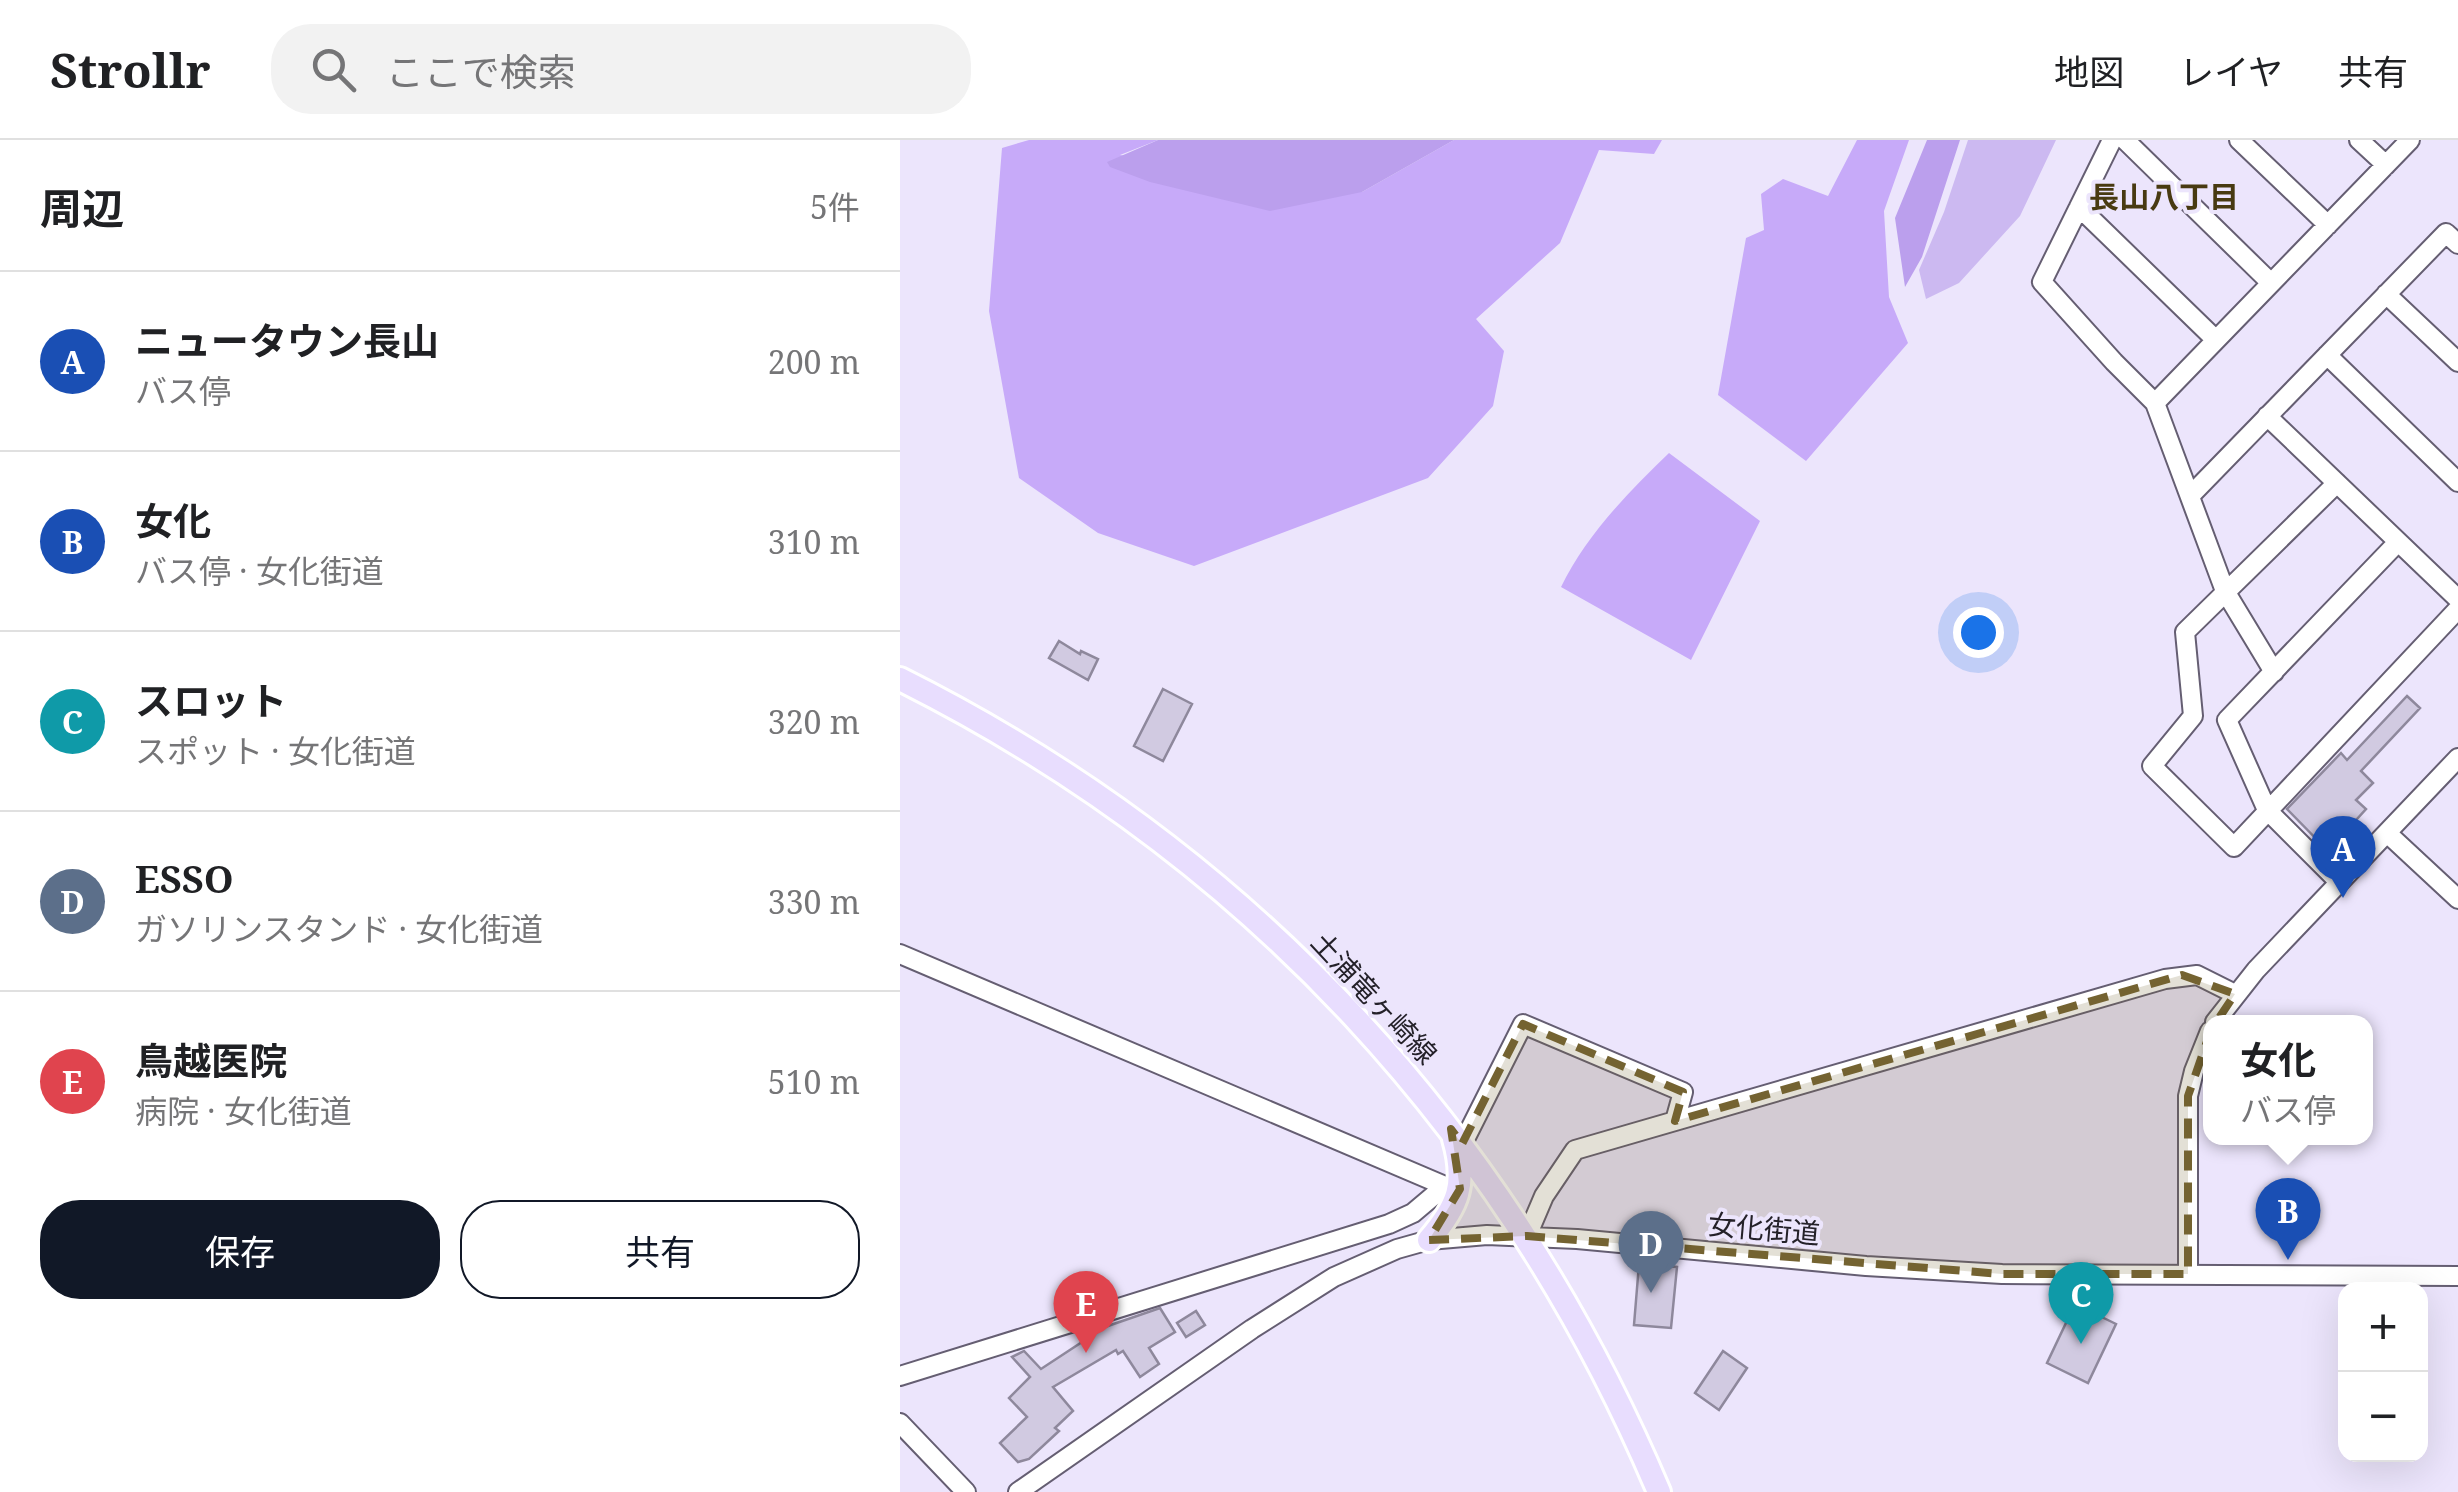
<!DOCTYPE html>
<html lang="ja">
<meta charset="utf-8">
<style>
:root{--surface:#fff;--page:#f2f2f2;--text:#202124;--muted:#757577;--line:#e0e0e0;--accent:#111827}
body{margin:0;font-family:"Noto Serif","Noto Sans JP",serif;background:var(--page);color:var(--text)}
.controls{position:absolute;right:30px;bottom:30px;display:grid;overflow:hidden;border-radius:20px;box-shadow:0 10px 40px #0002}
.controls button{width:90px;height:90px;display:grid;place-items:center;padding:0;border:0;border-bottom:2px solid var(--line);background:var(--surface);color:var(--text);font:50px sans-serif}
.you{position:absolute;left:1078px;top:492px;width:35px;height:35px;margin:-25px;border:8px solid #fff;border-radius:50%;background:#1a73e8;box-shadow:0 0 0 15px #1a73e833}
.badge{display:grid;place-items:center;width:65px;height:65px;border-radius:50%;background:var(--accent);color:#fff;font-size:32px;font-weight:700}
.pin{position:absolute;translate:-50% -82px;filter:drop-shadow(0 2px 5px #0008)}
.pin::after{content:'';position:absolute;top:52px;width:35px;height:30px;background:inherit;clip-path:polygon(0 0,100% 0,50% 100%)}
.popup{position:absolute;left:1303px;top:875px;width:170px;height:130px;box-sizing:border-box;display:grid;place-content:center;border-radius:20px;background:var(--surface);filter:drop-shadow(0 2px 8px #0005);font-size:32px;white-space:nowrap;color:var(--muted)}
.popup b{font-size:38px;color:var(--text)}
.popup::after{content:'';position:absolute;left:50%;top:100%;margin-left:-20px;border:20px solid transparent;border-top-color:var(--surface)}
.list{margin:0;padding:0;list-style:none}
h2{display:flex;justify-content:space-between;align-items:center;height:130px;margin:0;padding:0 40px;font-size:42px}
h2 small{font-size:32px;font-weight:400;color:var(--muted)}
.list li{display:grid;grid-template-columns:65px 1fr auto;gap:30px;align-items:center;box-sizing:border-box;height:180px;padding:0 40px;border-top:2px solid var(--line)}
.list b{display:block;font-size:38px;white-space:nowrap}
.list p{margin:0;font-size:32px;white-space:nowrap;color:var(--muted)}
.list em{font-size:32px;font-style:normal;color:var(--muted)}
.actions{display:flex;gap:20px;padding:30px 40px}
.actions a{flex:1;padding:22px 0;border:2px solid var(--accent);border-radius:40px;text-align:center;font-size:35px;color:var(--accent)}
.actions .main{background:var(--accent);color:#fff}
.icon{flex:none;width:55px;height:55px;fill:none;stroke:currentColor;stroke-width:2;stroke-linecap:round;stroke-linejoin:round}
.map{position:relative;flex:none;width:1558px;height:1352px;overflow:hidden}
header{display:flex;align-items:center;gap:60px;box-sizing:border-box;height:140px;padding:0 50px;background:var(--surface);border-bottom:2px solid var(--line)}
header strong{font-size:48px}
nav{display:flex;gap:55px;margin-inline-start:auto;font-size:35px}
.search{width:700px;height:90px;background:var(--page);display:flex;align-items:center;gap:25px;box-sizing:border-box;padding:0 35px;border-radius:40px;color:var(--muted);font-size:38px}
main{display:flex}
aside{flex:1;background:var(--surface)}
.map>svg:first-child{display:block}
</style>
<header>
<strong>Strollr</strong>
<div class="search"><svg class="icon" aria-label="search" viewBox="0 0 24 24"><circle cx="10" cy="10" r="6"/><path d="M15 15l6 6"/></svg>ここで検索</div>
<nav><a>地図</a><a>レイヤ</a><a>共有</a></nav>
</header>
<main>
<aside>
<h2>周辺<small>5件</small></h2>
<ul class="list">
<li><span class="badge" style="background:#1a4fb4">A</span><div><b>ニュータウン長山</b><p>バス停</p></div><em>200 m</em></li>
<li><span class="badge" style="background:#1a4fb4">B</span><div><b>女化</b><p>バス停 · 女化街道</p></div><em>310 m</em></li>
<li><span class="badge" style="background:#0f9aa8">C</span><div><b>スロット</b><p>スポット · 女化街道</p></div><em>320 m</em></li>
<li><span class="badge" style="background:#5c6f8a">D</span><div><b>ESSO</b><p>ガソリンスタンド · 女化街道</p></div><em>330 m</em></li>
<li><span class="badge" style="background:#e0444e">E</span><div><b>鳥越医院</b><p>病院 · 女化街道</p></div><em>510 m</em></li>
</ul>
<div class="actions"><a class="main">保存</a><a>共有</a></div>
</aside>
<div class="map">
<svg width="1558" height="1352" viewBox="0 0 1558 1352">
<rect width="100%" height="100%" fill="#ece5fc"/>
<!-- green -->
<path fill="#ccb9f1" d="M1068,0H1156L1120,76L1059,143L1026,159L1019,130L1044,72Z"/>
<!-- forest -->
<path fill="#c7aaf9" d="M129,0H258L220,15L462,52L554,0H762L754,14L699,10L660,103L576,179L604,211L593,266L528,338L294,426L198,393L119,338L89,171L102,8Z
M957,0H1009L984,71L989,157L1008,203L906,321L818,255L846,98L864,90L861,54L883,39L928,56Z
M769,313L860,381L791,520L661,447C685,397 729,351 769,313Z"/>
<!-- water -->
<path fill="#bb9fed" d="M258,0H554L462,52L370,71L250,42L210,27L207,22Z
M1027,0H1060L1022,117L1005,147L995,78Z"/>
<!-- building -->
<path fill="#d1cae1" stroke="#8e889c" stroke-width="2.5" d="M159,501L180,514L181,511L198,519L188,540L149,518Z
M263,549L292,564L263,621L234,606Z
M1507,556L1520,568L1461,631L1473,643L1456,660L1466,669L1447,690L1452,694L1432,715L1387,669L1441,613L1447,620Z
M739,1124L777,1127L771,1188L734,1185Z
M1175,1164L1216,1184L1188,1243L1147,1223Z
M260,1168L275,1192L249,1208L259,1224L240,1237L223,1211L218,1214L216,1210L153,1247L173,1271L155,1288L159,1291L129,1319L118,1322L100,1303L127,1277L109,1258L130,1237L112,1217L124,1211L141,1229L205,1187Z
M296,1171L305,1185L286,1197L277,1183Z
M823,1211L847,1228L819,1270L795,1253Z"/>
<g fill="none" stroke-linecap="round" stroke-linejoin="round">
<defs>
<path id="minor" d="M1212,0L1142,142L1214,222L1255,263L1325,451L1374,532
M1225,0L1371,143
M1339,0L1428,85
M1459,0L1486,25
M1179,67L1316,200
M1486,154L1558,222
M1427,215L1558,342
M1255,263L1510,0
M1367,276L1558,459
M1437,343L1285,492L1293,576L1252,626L1334,707L1558,469
M1290,356L1546,93L1558,104
M1487,693L1558,759
M1439,742L1367,670L1327,580L1498,402
M0,814L545,1046L513,1073L489,1084L0,1236
M1315,882L1356,830L1558,618
M562,1005L623,884L783,952L775,981
M627,1096L644,1056L675,1010L1265,839L1297,835L1335,854
M1288,1134V956L1294,931L1310,891
M0,1283L66,1352
M118,1352L352,1189L434,1137L497,1109L529,1100L587,1095L677,1099L966,1126L1102,1134L1558,1136"/>
<path id="major" d="M0,539C350,714 607,993 759,1352
M529,1100C558,1066 567,1044 554,999"/>
</defs>
<!-- minor casing -->
<use href="#minor" stroke="#655e72" stroke-width="22"/>
<!-- major casing -->
<use href="#major" stroke="#fff" stroke-width="28"/>
<!-- minor -->
<use href="#minor" stroke="#fff" stroke-width="18"/>
<!-- major -->
<use href="#major" stroke="#e8ddfe" stroke-width="22"/>
</g>
<!-- marked area -->
<path fill="#746331" fill-opacity="0.2" stroke="#746331" stroke-width="8" stroke-dasharray="20 12" stroke-linejoin="round" d="M1282,835L1335,854L1311,890L1288,956V1134H1102L627,1096L529,1100L560,1049L551,989L562,1004L623,884L783,952L775,981Z"/>
<g text-anchor="middle" stroke-width="8" stroke-linejoin="round" paint-order="stroke">
<!-- street labels -->
<g font-size="28" fill="#242129" stroke="#ece5fc">
<text transform="translate(474 858) rotate(47)" y="10">土浦竜ヶ崎線</text>
<text transform="translate(864 1089) rotate(5)" y="10">女化街道</text>
</g>
<!-- neighbourhood labels -->
<g font-size="30" font-weight="bold" fill="#483a11" stroke="#ece5fc">
<text x="1264" y="68">長山八丁目</text>
</g>
</g>
</svg>
<div class="controls">
<button>+</button>
<button>−</button>
</div>
<div class="you"></div>
<div class="pin badge" style="left:1443px;top:758px;background:#1a4fb4">A</div>
<div class="pin badge" style="left:1388px;top:1120px;background:#1a4fb4">B</div>
<div class="popup"><b>女化</b>バス停</div>
<div class="pin badge" style="left:1181px;top:1204px;background:#0f9aa8">C</div>
<div class="pin badge" style="left:751px;top:1153px;background:#5c6f8a">D</div>
<div class="pin badge" style="left:186px;top:1213px;background:#e0444e">E</div>
</div>
</main>
